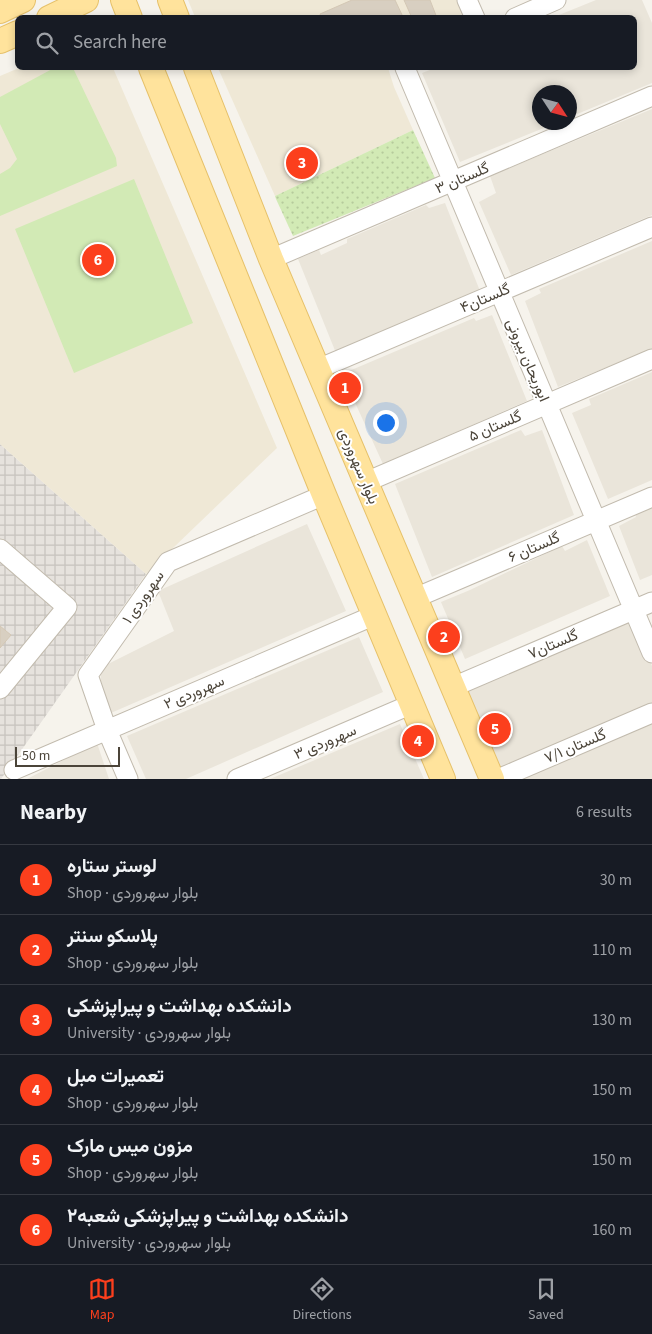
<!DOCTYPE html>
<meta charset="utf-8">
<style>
:root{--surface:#171b24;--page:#242831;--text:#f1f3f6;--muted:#9ea1a6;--line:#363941;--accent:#fc3f1d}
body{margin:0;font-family:"Source Sans 3",Vazirmatn,sans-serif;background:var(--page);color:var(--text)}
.compass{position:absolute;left:532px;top:85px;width:45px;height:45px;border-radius:50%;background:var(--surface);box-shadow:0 2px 8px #0003;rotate:126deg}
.scale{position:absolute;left:15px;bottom:12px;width:105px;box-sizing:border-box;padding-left:5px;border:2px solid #4b4439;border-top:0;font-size:14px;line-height:18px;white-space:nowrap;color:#4b4439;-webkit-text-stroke:4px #fff;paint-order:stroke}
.you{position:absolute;left:385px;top:422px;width:18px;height:18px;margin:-12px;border:4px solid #fff;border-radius:50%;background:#1a73e8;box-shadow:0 0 0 8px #1a73e833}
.badge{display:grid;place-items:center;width:32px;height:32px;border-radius:50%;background:var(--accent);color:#fff;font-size:16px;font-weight:700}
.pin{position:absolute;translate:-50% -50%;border:2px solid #fff;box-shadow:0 1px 5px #0006}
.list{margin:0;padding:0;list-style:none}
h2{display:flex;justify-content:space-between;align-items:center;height:65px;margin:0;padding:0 20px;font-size:21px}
h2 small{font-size:16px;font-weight:400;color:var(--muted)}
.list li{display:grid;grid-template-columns:32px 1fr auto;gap:15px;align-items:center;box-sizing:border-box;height:70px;padding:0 20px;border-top:1px solid var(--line)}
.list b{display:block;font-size:19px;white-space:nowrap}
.list p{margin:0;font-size:16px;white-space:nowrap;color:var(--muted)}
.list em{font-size:16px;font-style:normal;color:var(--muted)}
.icon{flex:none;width:28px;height:28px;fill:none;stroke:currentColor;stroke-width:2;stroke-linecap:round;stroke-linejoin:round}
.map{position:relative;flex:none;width:652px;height:779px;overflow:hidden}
.search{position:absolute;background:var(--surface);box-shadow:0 2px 8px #0003;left:15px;right:15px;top:15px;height:55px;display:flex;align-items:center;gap:12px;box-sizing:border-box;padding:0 18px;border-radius:8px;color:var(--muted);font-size:19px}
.sheet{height:485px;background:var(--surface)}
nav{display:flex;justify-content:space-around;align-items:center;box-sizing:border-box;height:70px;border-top:1px solid var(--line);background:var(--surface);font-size:14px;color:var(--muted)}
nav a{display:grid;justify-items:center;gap:2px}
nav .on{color:var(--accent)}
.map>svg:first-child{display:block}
</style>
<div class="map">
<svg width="652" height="779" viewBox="0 0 652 779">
<defs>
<pattern id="industrial-grid" width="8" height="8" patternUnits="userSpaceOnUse" patternTransform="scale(1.25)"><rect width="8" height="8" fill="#e6e2dd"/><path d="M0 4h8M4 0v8" fill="none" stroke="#c7c3be"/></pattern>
<pattern id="park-dots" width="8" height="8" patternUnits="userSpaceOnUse" patternTransform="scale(1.25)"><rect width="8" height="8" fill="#d2eab5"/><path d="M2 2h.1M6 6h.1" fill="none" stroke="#b6ca9c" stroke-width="1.8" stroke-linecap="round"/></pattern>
</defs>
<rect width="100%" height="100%" fill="#f6f3ec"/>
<!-- residential -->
<path fill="#eae5da" d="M596,0H642L652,23V83L570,117V92H540V122L556,123L460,162L422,73L435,68H634V18L554,17Z
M652,109V215L511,275L479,202L496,193L490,176Z
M445,203L480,291L336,353L298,259L319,250L321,255L347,243V239L426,205L429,208Z
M652,241V349L558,387L525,301L541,293L539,289Z
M492,315L527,401L383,464L342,374L474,318L476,321Z
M652,372V480L608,499L572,413L591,405L589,399Z
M521,430L525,436L542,430L574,515L432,577L395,484Z
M652,505V575L640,580L619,526L636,517L635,512Z
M307,524L346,611L104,716L100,668L174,631L158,591Z
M587,540L610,596L465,659L441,602L470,590L562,546L565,551Z
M632,617L652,666V706L498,771L463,691Z
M359,637L383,692L186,779H146L127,736Z
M652,721V779H512Z
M400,724L424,779H270Z
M97,743L109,779H27Z"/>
<!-- industrial -->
<path fill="url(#industrial-grid)" d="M0,444L146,574L1,779H0Z"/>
<!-- education -->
<path fill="#efe8d6" d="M188,0H467L474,18L195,17Z
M19,68H113L277,448L146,574L0,444V76Z
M218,68H388L394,87L413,130L275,196Z"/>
<!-- green -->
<path fill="#d2eab5" d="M54,68H73L116,158L117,166L0,216V174L10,168L17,159L0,124V97Z
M134,179L193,323L74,373L15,229Z"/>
<!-- park -->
<path fill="url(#park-dots)" d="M413,130L435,178L293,236L276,199L275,196Z"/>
<!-- building -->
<path fill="#d8cfc1" stroke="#d3c7b4" d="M352,0H395L403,17L322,18L320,14Z
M404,0H430L437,18H412Z
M0,626L11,635L0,648Z"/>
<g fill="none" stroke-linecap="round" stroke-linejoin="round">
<defs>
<path id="minor" d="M467,0L475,18
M515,18L556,0
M405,68L652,653
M271,259L652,96
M318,369L652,227
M366,482L652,359
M0,549L67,607L0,689
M415,598L652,497
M453,687L652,602
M14,770L375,615
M128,779L107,730L88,675L168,562L324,495
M237,779L412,704
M498,779L652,713"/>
<path id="major" d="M123,0L130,18
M170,0L177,18
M0,11L23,0
M49,18L86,0
M0,41L18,33
M151,68L324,495L443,779
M196,68L271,259L492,779"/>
</defs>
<!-- minor casing -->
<use href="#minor" stroke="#c2bbae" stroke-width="21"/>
<!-- major casing -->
<use href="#major" stroke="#e6c16a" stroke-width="26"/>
<!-- minor -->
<use href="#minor" stroke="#fff" stroke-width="19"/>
<!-- major -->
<use href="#major" stroke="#ffe39c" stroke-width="24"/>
</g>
<g text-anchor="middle" stroke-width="4" stroke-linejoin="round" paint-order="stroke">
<!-- street labels -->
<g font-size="15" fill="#4b4439" stroke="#fff">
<text transform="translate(462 178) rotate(-23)" y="5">گلستان ۳</text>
<text transform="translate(485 298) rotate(-23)" y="5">گلستان۴</text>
<text transform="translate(528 360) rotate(67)" y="5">ابوریحان بیرونی</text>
<text transform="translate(495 426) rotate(-23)" y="5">گلستان ۵</text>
<text transform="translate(359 466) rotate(67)" y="5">بلوار سهروردی</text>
<text transform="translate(534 547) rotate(-23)" y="5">گلستان ۶</text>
<text transform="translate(143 597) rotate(-55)" y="5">سهروردی ۱</text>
<text transform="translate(553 644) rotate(-23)" y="5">گلستان۷</text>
<text transform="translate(194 692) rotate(-23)" y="5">سهروردی ۲</text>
<text transform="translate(325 742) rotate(-23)" y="5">سهروردی ۳</text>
<text transform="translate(575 746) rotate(-23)" y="5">گلستان ۷/۱</text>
</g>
</g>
</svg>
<svg class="compass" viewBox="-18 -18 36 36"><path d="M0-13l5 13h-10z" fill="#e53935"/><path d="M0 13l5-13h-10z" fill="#9ea1a6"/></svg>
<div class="scale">50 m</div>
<div class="you"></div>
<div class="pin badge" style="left:345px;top:388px">1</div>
<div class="pin badge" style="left:444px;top:637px">2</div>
<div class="pin badge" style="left:302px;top:163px">3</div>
<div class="pin badge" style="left:418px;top:741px">4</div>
<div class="pin badge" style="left:495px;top:729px">5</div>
<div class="pin badge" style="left:98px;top:260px">6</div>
<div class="search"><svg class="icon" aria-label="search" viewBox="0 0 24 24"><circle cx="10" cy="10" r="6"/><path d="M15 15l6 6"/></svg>Search here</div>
</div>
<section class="sheet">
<h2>Nearby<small>6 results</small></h2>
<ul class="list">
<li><span class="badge">1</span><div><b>لوستر ستاره</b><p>Shop · بلوار سهروردی</p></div><em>30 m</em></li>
<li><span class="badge">2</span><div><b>پلاسکو سنتر</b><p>Shop · بلوار سهروردی</p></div><em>110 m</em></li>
<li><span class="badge">3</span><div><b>دانشکده بهداشت و پیراپزشکی</b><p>University · بلوار سهروردی</p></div><em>130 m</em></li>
<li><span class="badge">4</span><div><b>تعمیرات مبل</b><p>Shop · بلوار سهروردی</p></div><em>150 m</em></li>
<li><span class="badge">5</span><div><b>مزون میس مارک</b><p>Shop · بلوار سهروردی</p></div><em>150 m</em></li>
<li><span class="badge">6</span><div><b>دانشکده بهداشت و پیراپزشکى شعبه۲</b><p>University · بلوار سهروردی</p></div><em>160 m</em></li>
</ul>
</section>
<nav>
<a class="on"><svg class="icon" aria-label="map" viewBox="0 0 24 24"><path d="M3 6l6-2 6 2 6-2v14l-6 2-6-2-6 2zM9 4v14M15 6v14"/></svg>Map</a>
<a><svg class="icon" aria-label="directions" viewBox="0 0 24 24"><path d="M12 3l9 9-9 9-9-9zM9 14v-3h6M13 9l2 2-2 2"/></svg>Directions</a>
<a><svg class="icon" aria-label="saved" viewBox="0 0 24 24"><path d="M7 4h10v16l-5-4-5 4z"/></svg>Saved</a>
</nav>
